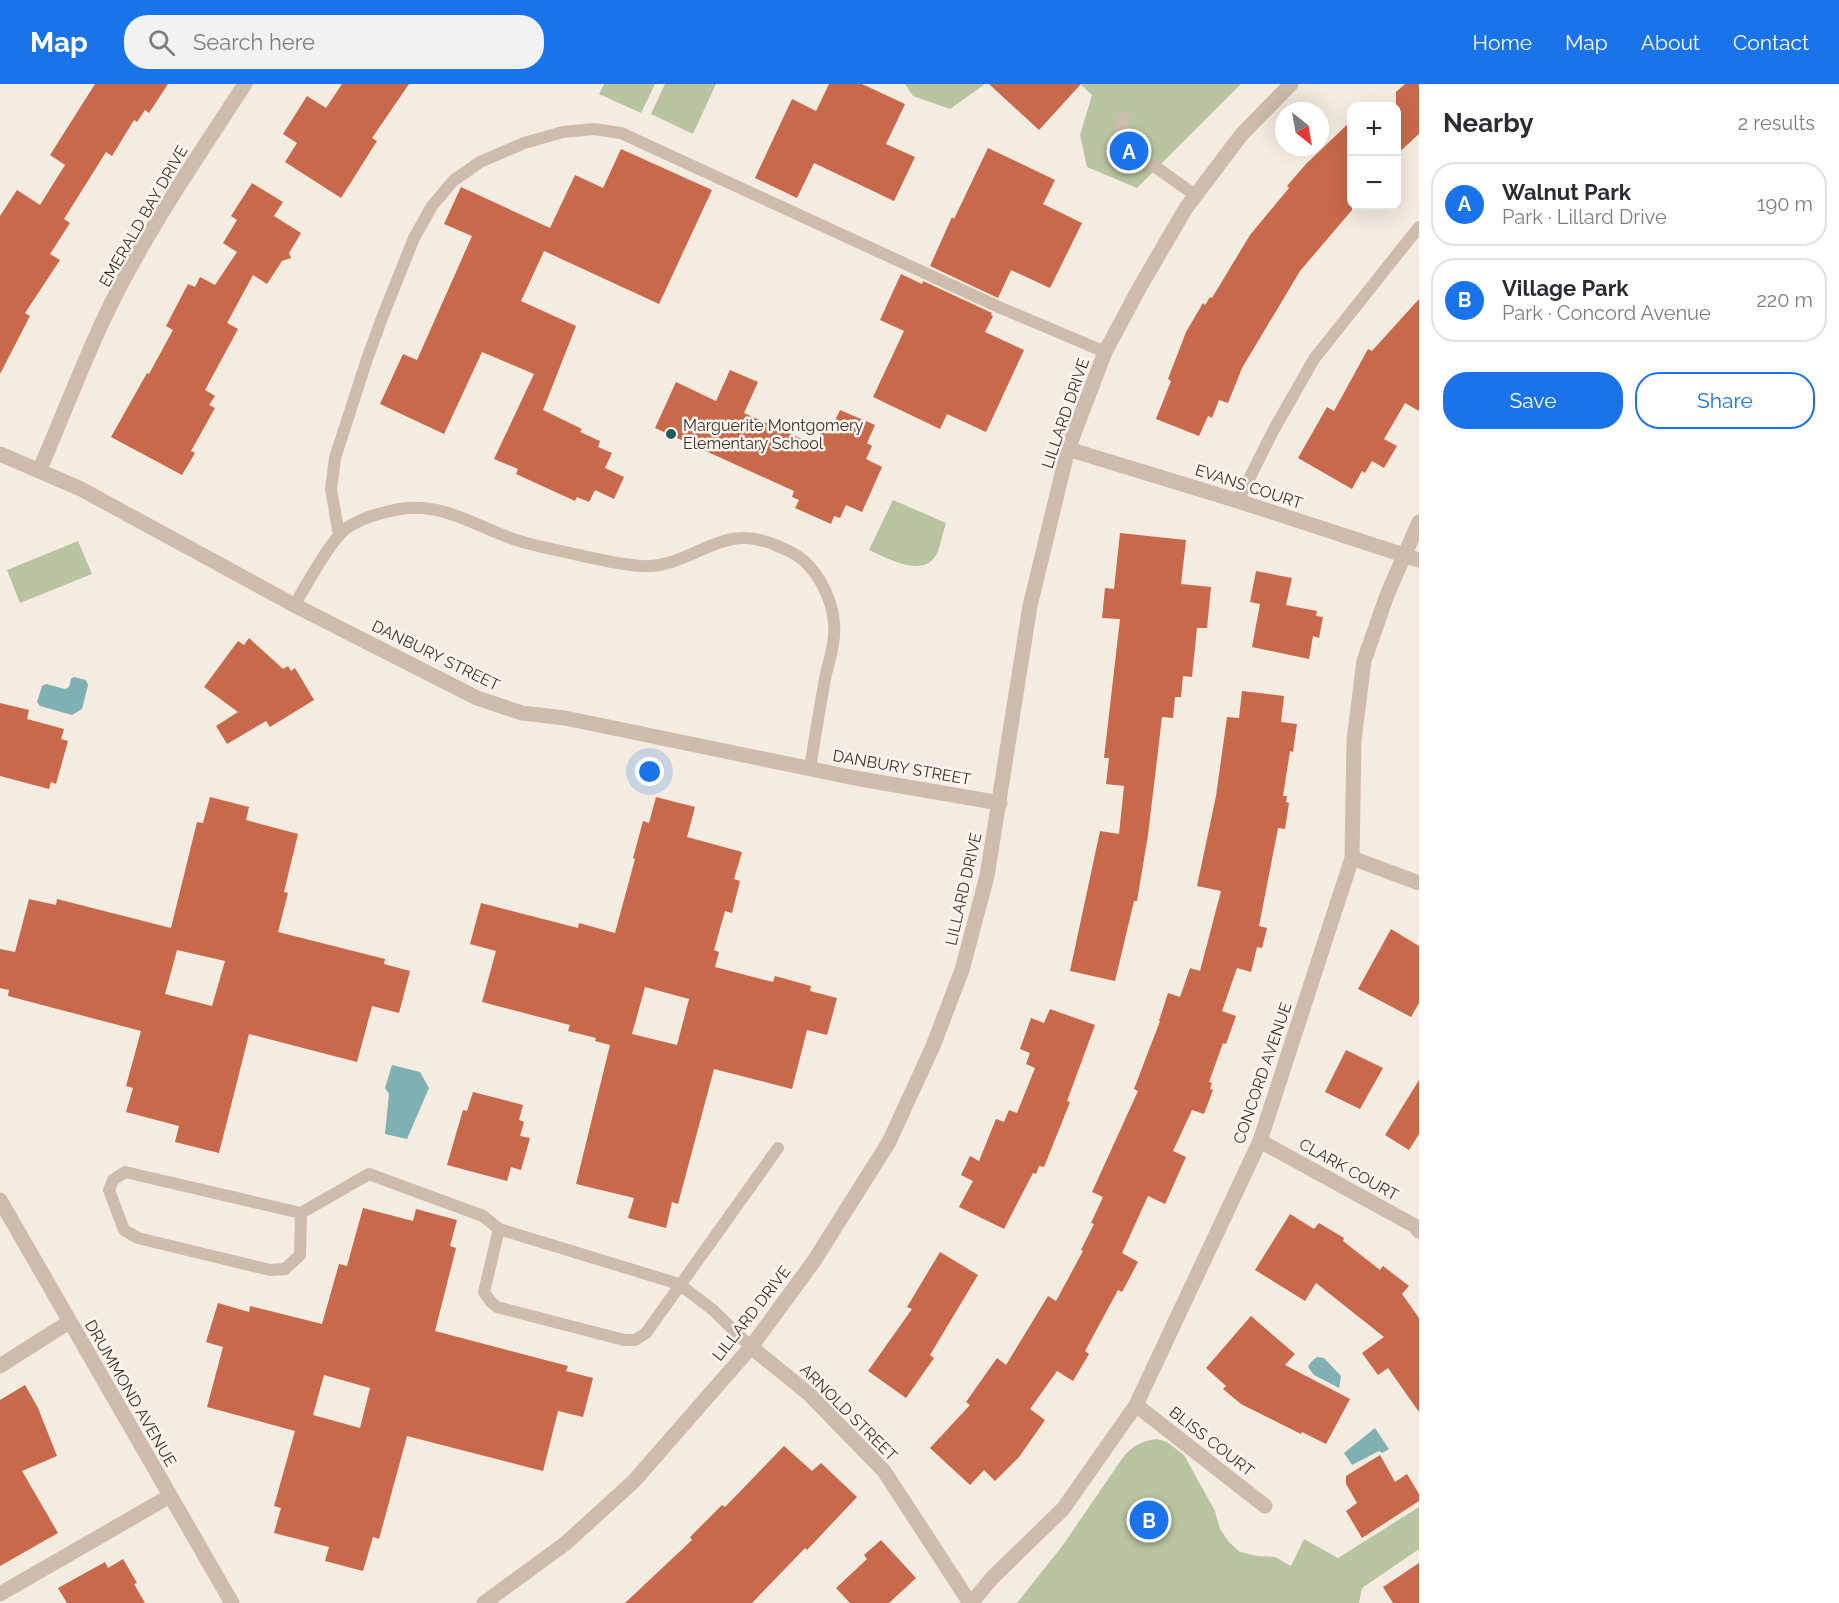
<!DOCTYPE html>
<meta charset="utf-8">
<style>
:root{--surface:#fff;--page:#f2f2f3;--text:#2b2b33;--muted:#7c7c81;--line:#e1e1e2;--accent:#1a73e8}
body{margin:0;font-family:Raleway,sans-serif;background:var(--page);color:var(--text)}
.controls{position:absolute;right:18px;top:18px;display:grid;overflow:hidden;border-radius:12px;box-shadow:0 6px 24px #0002}
.controls button{width:54px;height:54px;display:grid;place-items:center;padding:0;border:0;border-bottom:2px solid var(--line);background:var(--surface);color:var(--text);font:30px sans-serif}
.compass{position:absolute;left:1275px;top:18px;width:54px;height:54px;border-radius:50%;background:var(--surface);box-shadow:0 6px 24px #0002;rotate:149deg}
.you{position:absolute;left:650px;top:688px;width:21px;height:21px;margin:-15px;border:4px solid #fff;border-radius:50%;background:#1a73e8;box-shadow:0 0 0 9px #1a73e833}
.badge{display:grid;place-items:center;width:39px;height:39px;border-radius:50%;background:var(--accent);color:#fff;font-size:20px;font-weight:700}
.pin{position:absolute;translate:-50% -50%;border:3px solid #fff;box-shadow:0 2px 6px #0006}
.list{margin:0;padding:0;list-style:none}
h2{display:flex;justify-content:space-between;align-items:center;height:78px;margin:0;padding:0 24px;font-size:26px}
h2 small{font-size:20px;font-weight:400;color:var(--muted)}
.list li{display:grid;grid-template-columns:39px 1fr auto;gap:18px;align-items:center;box-sizing:border-box;height:84px;margin:0 12px 12px;padding:0 12px;border:2px solid var(--line);border-radius:24px}
.list b{display:block;font-size:22px;white-space:nowrap}
.list p{margin:0;font-size:20px;white-space:nowrap;color:var(--muted)}
.list em{font-size:20px;font-style:normal;color:var(--muted)}
.actions{display:flex;gap:12px;padding:18px 24px}
.actions a{flex:1;padding:14px 0;border:2px solid var(--accent);border-radius:24px;text-align:center;font-size:21px;color:var(--accent)}
.actions .main{background:var(--accent);color:#fff}
.icon{flex:none;width:33px;height:33px;fill:none;stroke:currentColor;stroke-width:2;stroke-linecap:round;stroke-linejoin:round}
.map{position:relative;flex:none;width:1419px;height:1519px;overflow:hidden}
header{display:flex;align-items:center;gap:36px;box-sizing:border-box;height:84px;padding:0 30px;background:var(--accent);color:#fff}
header strong{font-size:28px}
nav{display:flex;gap:33px;margin-inline-start:auto;font-size:21px}
.search{width:420px;height:54px;background:var(--page);display:flex;align-items:center;gap:15px;box-sizing:border-box;padding:0 21px;border-radius:24px;color:var(--muted);font-size:22px}
main{display:flex}
aside{flex:1;background:var(--surface)}
.map>svg:first-child{display:block}
</style>
<header>
<strong>Map</strong>
<div class="search"><svg class="icon" aria-label="search" viewBox="0 0 24 24"><circle cx="10" cy="10" r="6"/><path d="M15 15l6 6"/></svg>Search here</div>
<nav><a>Home</a><a>Map</a><a>About</a><a>Contact</a></nav>
</header>
<main>
<div class="map">
<svg width="1419" height="1519" viewBox="0 0 1419 1519">
<rect width="100%" height="100%" fill="#f4ebe1"/>
<!-- green -->
<path fill="#b8c4a0" d="M604,0H655L641,29L599,10Z
M665,0H716L693,50L651,30Z
M905,0H985L950,25L913,12Z
M1080,0H1241L1137,104L1087,83L1080,51L1092,11Z
M893,416L946,439C943,448 941,458 938,467C926,497 887,474 869,466Z
M78,457L92,490L20,519L7,486Z
M1157,1355L1167,1358L1184,1371L1215,1427L1220,1445L1229,1458L1240,1468L1257,1472L1275,1473L1291,1482L1304,1455L1338,1474L1419,1423V1465L1362,1504L1359,1519H1017L1063,1461L1124,1372C1134,1361 1142,1357 1157,1355Z"/>
<!-- water -->
<path fill="#7fb0b2" d="M74,593L86,596L88,601L82,625L72,631L40,622L37,618L42,602L46,600L65,605L69,603L71,595Z
M392,981L420,988L429,1004L407,1055L385,1050L389,1010L385,1004Z
M1317,1273L1324,1274L1341,1292L1339,1304L1314,1291L1308,1283L1311,1278Z
M1375,1344L1389,1365L1382,1369L1379,1367L1352,1381L1344,1369Z"/>
<!-- building -->
<path fill="#c8694b" fill-rule="evenodd" d="M95,0H168L149,29L145,26L137,38L134,36L112,72L106,68L64,135L70,139L50,170L60,176L25,229L30,232L0,290V132L17,106L40,121L65,81L50,71Z
M342,0H409L372,54L377,57L341,114L285,78L297,59L283,50L307,12L326,24Z
M829,0H862L905,20L886,60L915,73L894,117L814,79L797,114L755,94L792,15L816,27Z
M989,0H1081L1039,46Z
M1405,0H1419V50L1396,71V8Z
M1352,36V126L1300,187L1242,284L1228,319L1219,316L1212,334L1208,332L1199,352L1156,335L1171,297L1168,295L1186,248L1203,219L1205,221L1210,213L1212,214L1250,151L1289,104L1287,102L1306,80Z
M988,64L1055,96L1043,120L1082,139L1050,204L1011,186L998,214L930,182L952,133L954,135Z
M621,65L712,106L659,220L544,167L521,217L576,242L543,326L582,345L580,348L600,357L598,363L612,369L605,384L624,393L614,415L595,406L589,418L577,413L575,417L516,390L518,385L494,375L534,290L482,268L444,350L380,320L403,270L417,276L472,152L444,140L461,103L550,144L575,91L603,104Z
M252,99L283,118L274,132L301,149L289,169L291,174L282,177L267,200L253,191L227,239L238,245L205,306L215,312L209,321L215,324L191,367L195,369L182,391L111,353L147,289L149,290L173,246L166,242L188,200L195,203L200,193L215,201L237,168L223,159L237,136L231,132Z
M901,190L922,200L923,197L992,229L991,231L993,232L985,248L1024,266L986,348L947,330L940,345L873,313L904,247L880,236Z
M1419,215V327L1405,319L1384,355L1397,362L1384,384L1372,377L1365,389L1362,387L1352,405L1298,374L1327,323L1334,327L1368,265L1372,267Z
M730,286L758,298L744,329L815,361L825,340L832,343L840,326L875,341L867,359L872,362L866,375L882,383L862,428L846,421L840,434L834,432L831,440L795,424L799,416L792,413L794,407L655,344L676,298L716,317Z
M1120,449L1186,456L1181,500L1211,503L1207,544H1197L1192,593L1183,592L1181,613H1175L1173,634L1162,633L1148,751L1137,817H1134L1115,897L1070,887L1100,747L1119,750L1124,702L1106,700L1109,674H1104L1120,535L1102,534L1105,504L1114,505Z
M1256,487L1292,494L1286,521L1317,527L1316,532L1323,533L1319,554L1313,552L1309,575L1252,563L1260,520L1250,518Z
M249,554L283,585L288,582L291,587L295,584L314,616L270,643L266,637L227,660L216,642L238,628L204,603L238,557L244,561Z
M1242,607L1284,612L1281,638L1297,640L1293,668L1290,667L1283,712H1287L1286,718L1289,719L1285,745L1278,744L1259,842L1267,844L1262,864L1257,863L1251,888L1237,884L1222,927L1236,932L1226,960L1223,959L1209,998L1212,999L1210,1005L1213,1006L1204,1030L1192,1026L1173,1067L1186,1073L1165,1120L1148,1112L1122,1169L1138,1178L1122,1208L1118,1206L1085,1267L1089,1270L1073,1297L1057,1287L1030,1325L1045,1336L1019,1373L995,1397L984,1386L970,1401L930,1364L970,1321L966,1318L997,1274L1006,1281L1048,1212L1056,1217L1083,1167L1081,1166L1094,1140L1091,1139L1103,1113L1092,1108L1138,1007L1134,1005L1160,937H1159L1168,909L1180,913L1190,884L1200,887L1221,807L1197,802L1216,712L1227,633L1239,634Z
M0,619L29,626L27,635L64,645L61,655L68,657L56,700L51,698L49,705L0,692Z
M210,713L249,723L246,736L298,750L284,808L288,809L278,848L385,875L384,880L410,887L399,929L372,922L357,978L249,950L219,1069L175,1058L179,1042L126,1028L133,1004L126,1002L141,947L8,912L9,906L0,904V865L15,868L29,815L56,821L57,815L171,844L197,738L203,739ZM177,866L225,877L212,922L165,910Z
M656,713L695,723L687,753L742,768L734,795L740,797L732,829L725,827L714,866L719,868L715,883L773,898L775,892L811,902L810,907L837,914L827,951L807,946L792,1005L714,985L678,1120L672,1118L666,1144L628,1134L634,1114L576,1100L610,961L595,957L596,954L568,947L570,941L482,918L496,867L470,860L481,819L578,844L579,839L615,849L635,775L633,774L643,737L649,739ZM645,903L689,915L677,961L632,950Z
M1391,845L1419,862V919L1411,933L1358,905Z
M1050,925L1095,941L1067,1017L1070,1018L1044,1083L1039,1082L1036,1090L1033,1089L1004,1145L959,1123L973,1097L961,1091L970,1072L979,1077L996,1035L1004,1038L1009,1026L1017,1029L1035,984L1026,980L1030,969L1020,965L1031,934L1044,939Z
M1346,966L1383,984L1360,1025L1325,1008Z
M1419,996V1050L1409,1066L1385,1051Z
M473,1008L523,1021L519,1036L524,1038L520,1052L530,1054L521,1086L511,1083L507,1097L447,1081L463,1026L467,1027Z
M363,1124L413,1137L416,1125L457,1136L450,1162L456,1164L435,1247L568,1282L566,1287L593,1294L583,1333L558,1327L543,1387L407,1352L379,1455L373,1453L363,1487L325,1477L329,1463L274,1449L281,1424L274,1422L295,1347L207,1323L223,1263L206,1258L218,1219L249,1228L250,1222L322,1240L339,1180L347,1182ZM324,1291L370,1304L360,1344L313,1331Z
M1290,1130L1314,1145L1319,1139L1344,1154L1343,1157L1380,1186L1383,1182L1409,1202L1402,1210L1419,1234V1328L1388,1284L1378,1291L1362,1269L1384,1253L1316,1199L1305,1217L1255,1186Z
M940,1168L978,1191L930,1271L934,1274L906,1314L868,1287L912,1225L907,1223Z
M1251,1232L1295,1270L1285,1281L1350,1315L1326,1360L1302,1348L1301,1350L1241,1320L1223,1305L1226,1302L1206,1284Z
M25,1301L38,1324L57,1372L22,1387L58,1449L0,1482V1316Z
M784,1362L812,1387L821,1379L857,1413L807,1466L805,1464L752,1519H625L692,1456L690,1453L722,1421L725,1423Z
M1380,1371L1395,1398L1407,1390L1419,1410V1417L1362,1454L1346,1427L1357,1419L1346,1400V1392Z
M881,1456L916,1494L889,1519H850L836,1504L867,1475L864,1471Z
M123,1475L137,1499L134,1500L145,1519H67L58,1504L105,1478L108,1484Z
M1419,1479V1519H1393L1383,1503Z"/>
<g fill="none" stroke-linecap="round" stroke-linejoin="round">
<!-- service -->
<path stroke="#cdbbac" stroke-width="12" d="M1124,33L1120,50L1126,62L1195,111
M1238,417L1273,347L1314,275L1419,143
M339,451L331,405L335,374L367,275L382,234L414,154L432,122L453,97L480,78L524,59L563,48L594,45L621,49L1001,224L1105,268
M294,521C308,500 329,457 348,443C362,434 383,428 400,425C439,418 473,440 508,453C525,460 543,463 561,467C587,473 614,480 641,482C694,485 720,434 780,463C790,467 803,474 810,483C825,500 836,527 834,550C834,563 829,577 826,590C820,621 815,653 810,684
M125,1088L301,1129L300,1171L285,1185L270,1186L138,1154L124,1146L109,1106L113,1096Z
M301,1129L369,1090L483,1132L499,1145L484,1208L491,1218L497,1223L624,1256H635L646,1249L778,1064
M499,1145L679,1200L713,1226L751,1263"/>
<!-- minor -->
<path stroke="#cdbbac" stroke-width="15" d="M1068,365L1238,417L1419,476
M0,370L81,405L294,521L477,614L522,629L565,634L855,694L1000,719
M39,387C69,319 94,247 131,182C165,120 206,60 245,0
M1352,774L1419,799
M1260,1057L1415,1142L1419,1147
M0,1116L232,1519
M751,1263L809,1310L884,1387L970,1519
M0,1282L69,1238
M1136,1321L1265,1422
M0,1510L170,1412
M971,1519L993,1493L1063,1425L1136,1321L1260,1057L1352,774L1354,656L1364,577L1387,511L1419,438"/>
<!-- tertiary -->
<path stroke="#cdbbac" stroke-width="15" d="M484,1519L566,1459L634,1397L751,1263L814,1177L889,1058L933,962L962,886L987,792L1030,522L1068,365L1105,268L1141,201L1186,124L1242,50L1291,0"/>
</g>
<!-- markers -->
<circle fill="#1f5a5e" stroke="#fbf5ee" stroke-width="2" cx="671" cy="350" r="6"/>
<g text-anchor="middle" stroke-width="5" stroke-linejoin="round" paint-order="stroke">
<!-- street labels -->
<g font-size="16" fill="#3b302b" stroke="#fbf5ee">
<text transform="translate(143 132) rotate(-60)" y="6">EMERALD BAY DRIVE</text>
<text transform="translate(1065 329) rotate(-71)" y="6">LILLARD DRIVE</text>
<text transform="translate(1249 402) rotate(18)" y="6">EVANS COURT</text>
<text transform="translate(436 571) rotate(26)" y="6">DANBURY STREET</text>
<text transform="translate(902 683) rotate(10)" y="6">DANBURY STREET</text>
<text transform="translate(963 805) rotate(-77)" y="6">LILLARD DRIVE</text>
<text transform="translate(1262 989) rotate(-71)" y="6">CONCORD AVENUE</text>
<text transform="translate(1349 1085) rotate(29)" y="6">CLARK COURT</text>
<text transform="translate(751 1229) rotate(-52)" y="6">LILLARD DRIVE</text>
<text transform="translate(131 1309) rotate(60)" y="6">DRUMMOND AVENUE</text>
<text transform="translate(849 1328) rotate(45)" y="6">ARNOLD STREET</text>
<text transform="translate(1212 1357) rotate(38)" y="6">BLISS COURT</text>
</g>
<!-- poi labels -->
<g font-size="16" fill="#3b302b" stroke="#fbf5ee" text-anchor="start">
<text x="683" y="347">Marguerite Montgomery<tspan x="683" dy="18">Elementary School</tspan></text>
</g>
</g>
</svg>
<div class="controls">
<button>+</button>
<button>−</button>
</div>
<svg class="compass" viewBox="-18 -18 36 36"><path d="M0-13l5 13h-10z" fill="#e53935"/><path d="M0 13l5-13h-10z" fill="#7c7c81"/></svg>
<div class="you"></div>
<div class="pin badge" style="left:1129px;top:67px">A</div>
<div class="pin badge" style="left:1149px;top:1436px">B</div>
</div>
<aside>
<h2>Nearby<small>2 results</small></h2>
<ul class="list">
<li><span class="badge">A</span><div><b>Walnut Park</b><p>Park · Lillard Drive</p></div><em>190 m</em></li>
<li><span class="badge">B</span><div><b>Village Park</b><p>Park · Concord Avenue</p></div><em>220 m</em></li>
</ul>
<div class="actions"><a class="main">Save</a><a>Share</a></div>
</aside>
</main>
